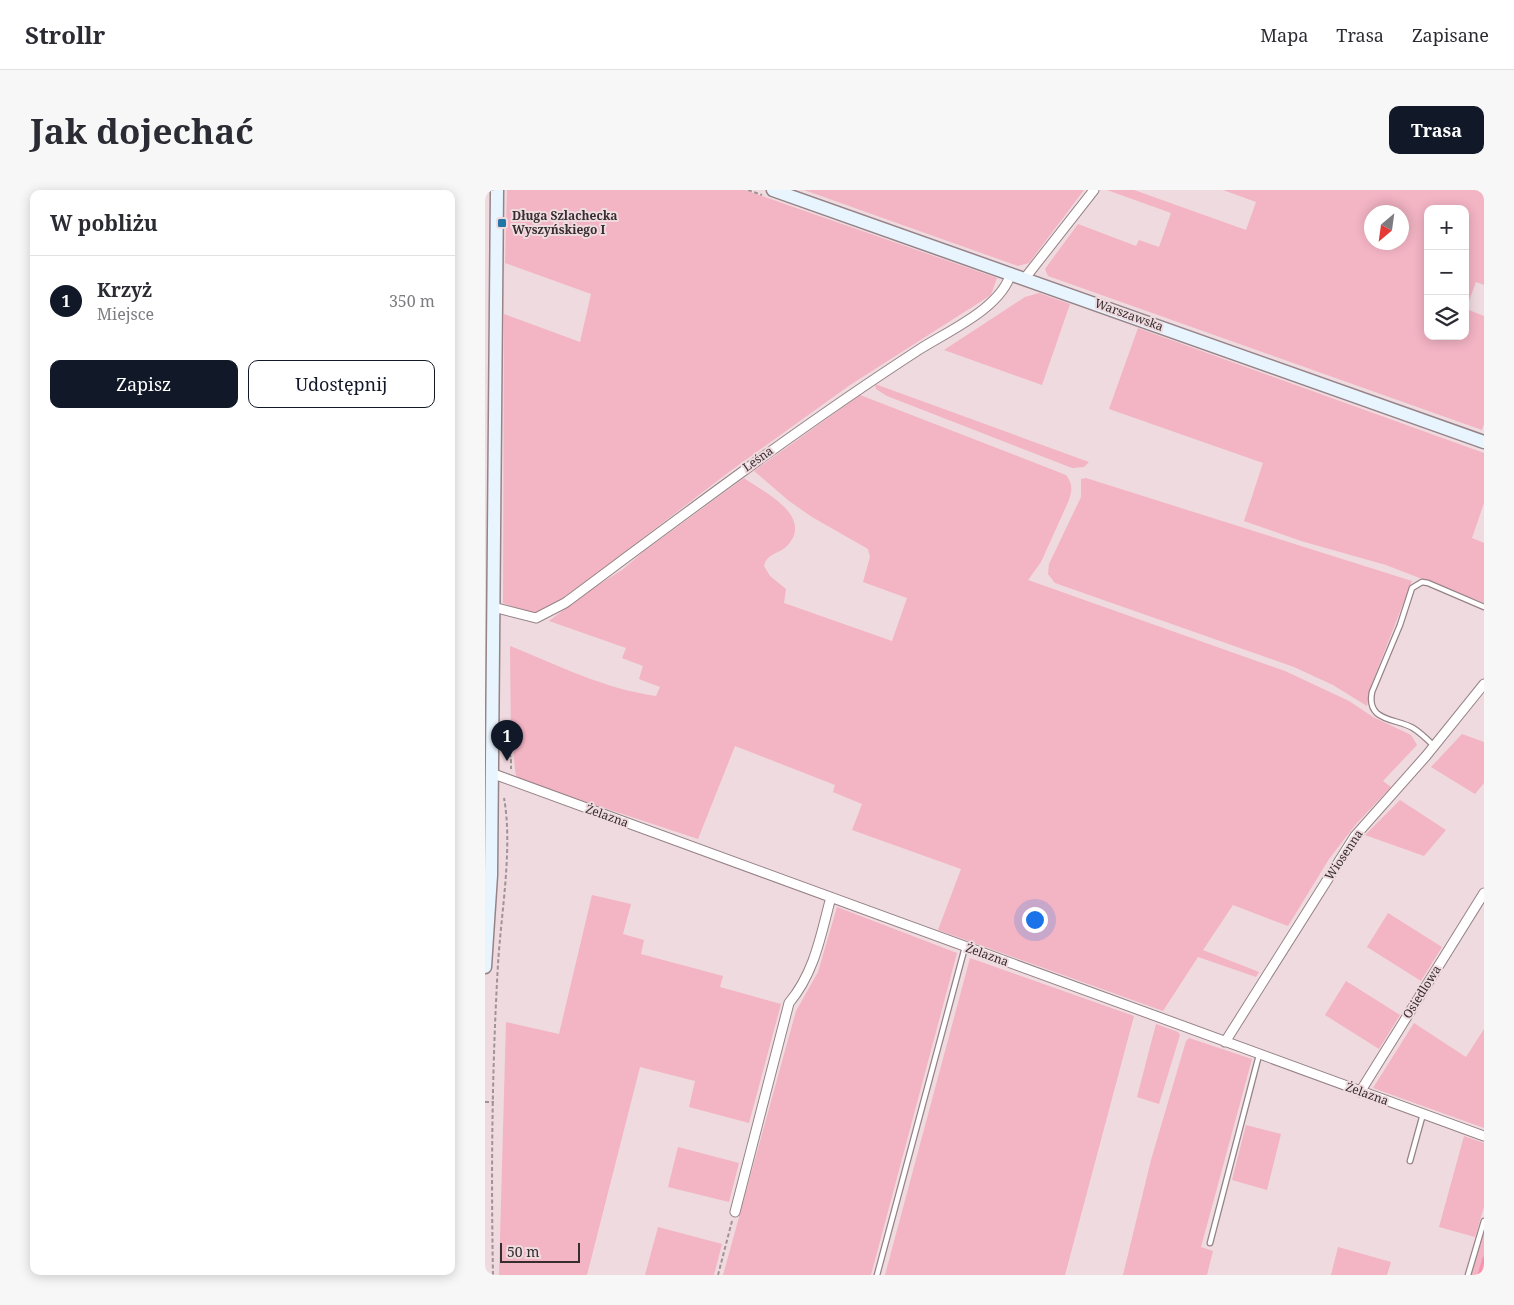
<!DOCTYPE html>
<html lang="pl">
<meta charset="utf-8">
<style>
:root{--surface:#fff;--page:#f7f7f7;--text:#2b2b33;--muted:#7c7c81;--line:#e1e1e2;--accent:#111827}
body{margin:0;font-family:"Noto Serif",serif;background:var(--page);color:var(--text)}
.controls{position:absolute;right:15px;top:15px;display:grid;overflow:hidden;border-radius:10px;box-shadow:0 2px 12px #0003}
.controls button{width:45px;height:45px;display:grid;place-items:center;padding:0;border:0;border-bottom:1px solid var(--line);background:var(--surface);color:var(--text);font:25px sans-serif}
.compass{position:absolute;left:879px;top:15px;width:45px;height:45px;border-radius:50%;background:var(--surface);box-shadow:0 2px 12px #0003;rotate:209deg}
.scale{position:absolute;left:15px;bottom:12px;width:80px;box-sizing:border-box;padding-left:5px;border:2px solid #352d2e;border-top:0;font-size:14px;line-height:18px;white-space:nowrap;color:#352d2e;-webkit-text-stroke:4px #efdadf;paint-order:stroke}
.you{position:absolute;left:549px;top:729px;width:18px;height:18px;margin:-12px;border:4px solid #fff;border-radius:50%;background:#1a73e8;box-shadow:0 0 0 8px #1a73e833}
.badge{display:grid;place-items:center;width:32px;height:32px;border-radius:50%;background:var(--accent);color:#fff;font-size:16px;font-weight:700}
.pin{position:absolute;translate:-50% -41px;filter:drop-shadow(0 1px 2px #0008)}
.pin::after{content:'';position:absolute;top:26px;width:18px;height:15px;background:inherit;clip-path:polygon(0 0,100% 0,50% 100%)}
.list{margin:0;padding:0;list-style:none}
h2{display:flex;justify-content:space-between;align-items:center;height:65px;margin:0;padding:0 20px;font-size:21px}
h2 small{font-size:16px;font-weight:400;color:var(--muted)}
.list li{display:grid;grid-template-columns:32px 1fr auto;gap:15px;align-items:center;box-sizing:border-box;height:90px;padding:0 20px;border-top:1px solid var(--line)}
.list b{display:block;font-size:19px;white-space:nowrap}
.list p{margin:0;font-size:16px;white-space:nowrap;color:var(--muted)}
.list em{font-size:16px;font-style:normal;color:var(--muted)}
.actions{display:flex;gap:10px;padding:15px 20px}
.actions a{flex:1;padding:11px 0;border:1px solid var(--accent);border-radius:10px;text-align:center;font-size:18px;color:var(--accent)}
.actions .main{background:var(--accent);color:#fff}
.icon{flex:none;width:28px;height:28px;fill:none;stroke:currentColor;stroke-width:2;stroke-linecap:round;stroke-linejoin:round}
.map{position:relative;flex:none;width:999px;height:1085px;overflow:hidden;border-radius:10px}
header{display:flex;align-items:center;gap:30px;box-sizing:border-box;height:70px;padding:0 25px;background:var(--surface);border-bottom:1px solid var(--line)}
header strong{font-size:24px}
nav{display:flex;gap:28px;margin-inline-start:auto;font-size:18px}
.intro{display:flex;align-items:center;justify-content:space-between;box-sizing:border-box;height:120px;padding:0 30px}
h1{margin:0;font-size:35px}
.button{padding:12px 22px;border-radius:10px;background:var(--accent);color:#fff;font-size:18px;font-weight:700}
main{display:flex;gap:30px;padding:0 30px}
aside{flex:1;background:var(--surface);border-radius:10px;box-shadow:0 2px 12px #0003}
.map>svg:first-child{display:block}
</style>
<header>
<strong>Strollr</strong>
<nav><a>Mapa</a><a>Trasa</a><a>Zapisane</a></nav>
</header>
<div class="intro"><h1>Jak dojechać</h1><a class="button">Trasa</a></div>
<main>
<aside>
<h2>W pobliżu<small></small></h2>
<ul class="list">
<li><span class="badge">1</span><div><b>Krzyż</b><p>Miejsce</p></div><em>350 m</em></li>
</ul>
<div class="actions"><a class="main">Zapisz</a><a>Udostępnij</a></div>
</aside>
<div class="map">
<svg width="999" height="1085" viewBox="0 0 999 1085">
<rect width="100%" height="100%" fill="#efdadf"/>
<!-- green -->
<path fill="#f3b4c4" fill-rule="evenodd" d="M22,0H260L512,88L506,105L365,195L244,282L107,387L65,417L50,425L18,413L19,124L95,152L106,104L20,73Z
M319,0H599L544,73L533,76Z
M622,0H649L761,40L771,12L738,0H999V95L991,92L981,119L999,126V234L997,240L563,86L560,79L593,34L651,56L654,50L674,57L686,23ZM943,19H980V146H943ZM916,22V52H886V22Z
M554,103L585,114L557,195L459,160L540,107Z
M653,138L999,263V313L987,348L999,353V413L901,375L816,351L759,331L778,273L624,219Z
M390,194L604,272L599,277L587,278L402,206L391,199Z
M375,205L581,285C588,294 587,300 584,310L556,372L543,390L800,481L864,511L888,527L926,545L932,555L898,591L906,597L871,634L844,669L803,736L748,715L718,760L774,782L771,787L713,767L678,821L453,740L476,679L367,640L377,614L348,602L350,595L250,556L213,649L32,589C28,575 31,568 26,553L25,456C72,475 120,499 171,506L175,497L154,489L158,476L137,468L141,458L64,431L102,402L137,380L158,362L259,288C278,302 330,326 302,356C294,364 282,363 279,376L285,386L301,399L299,413L407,451L422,408L378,392L385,367L383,359L327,327L304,311L269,281Z
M601,288L927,391L887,493L882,516L848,495L809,477L570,393L563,384L564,374L596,307V289Z
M977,544L999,552V593L990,604L946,577Z
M915,610L961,640L939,666L880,645Z
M107,705L146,714L138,744L159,750L156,764L238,786L235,797L296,814L264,933L204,917L210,891L155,877L102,1085H14L21,832L74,844Z
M352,717L472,763L386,1085H238L311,821L333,782Z
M903,723L957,757L936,791L882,757Z
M485,768L649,826L580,1085H400Z
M861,791L915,825L894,859L840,825Z
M929,833L981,867L999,839V938L888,898Z
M671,834L693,842L695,845L674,914L652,907Z
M704,848L767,869L716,1057L728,1061L722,1085H638L666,970L701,851Z
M761,935L796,944L782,1000L747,990Z
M979,946L999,953V1017L990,1047L954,1037Z
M193,957L254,973L244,1012L183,997Z
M173,1037L237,1054L229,1085H160Z
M999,1039V1085H986Z
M853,1057L906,1072L902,1085H846Z"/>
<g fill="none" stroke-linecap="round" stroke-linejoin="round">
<!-- stream -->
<path stroke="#f892af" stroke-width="3" d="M994,1085L999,1068"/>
<defs>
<path id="lane" d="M949,556C943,550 936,543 928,538C911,528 881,532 887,502L915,435L927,398L937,392L943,393L999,417
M925,971L938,924
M725,1053L774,865
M392,1085L480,757
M983,1085L999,1031"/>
<path id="street" d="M540,88L609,0
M8,417L51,428L80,413C197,326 313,238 435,159C465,140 516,118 526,83
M6,583L999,946
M740,852L870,646L941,566L999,494
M875,902L999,703
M250,1022L304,813C330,782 336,744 346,707"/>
<path id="secondary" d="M288,0L999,252
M0,777L6,685L12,0"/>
</defs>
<!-- lane casing -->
<use href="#lane" stroke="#968387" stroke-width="7"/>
<!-- street casing -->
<use href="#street" stroke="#968387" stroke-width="11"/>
<!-- secondary casing -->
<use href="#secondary" stroke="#968387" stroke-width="15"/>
<!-- path -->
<path stroke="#a19295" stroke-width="2" stroke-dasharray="4 2.5" stroke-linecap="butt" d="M263,0L277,5
M19,559L26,567V579
M0,912H9
M8,1085C6,982 7,877 13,774C16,724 28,657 19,608
M233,1085L247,1031"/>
<!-- lane -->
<use href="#lane" stroke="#fff" stroke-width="4.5"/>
<!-- street -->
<use href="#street" stroke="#fff" stroke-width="9"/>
<!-- secondary -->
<use href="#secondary" stroke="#e8f5fe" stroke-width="12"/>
</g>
<!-- markers -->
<rect fill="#2276a6" stroke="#efdadf" stroke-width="2" x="12" y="28" width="10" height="10" rx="2.5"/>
<g text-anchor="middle" stroke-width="4" stroke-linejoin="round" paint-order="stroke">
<!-- poi labels -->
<g font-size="12" font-weight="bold" fill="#352d2e" stroke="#efdadf" text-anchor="start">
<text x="27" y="30">Długa Szlachecka<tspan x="27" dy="14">Wyszyńskiego I</tspan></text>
</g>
<!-- street labels -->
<g font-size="12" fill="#352d2e" stroke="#efdadf">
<text transform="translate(644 125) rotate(20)" y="4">Warszawska</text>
<text transform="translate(273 269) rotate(-35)" y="4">Leśna</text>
<text transform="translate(122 626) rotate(20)" y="4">Żelazna</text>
<text transform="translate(859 665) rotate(-56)" y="4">Wiosenna</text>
<text transform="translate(502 765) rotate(20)" y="4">Żelazna</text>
<text transform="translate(937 802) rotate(-58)" y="4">Osiedlowa</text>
<text transform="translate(882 904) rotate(20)" y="4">Żelazna</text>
</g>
</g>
</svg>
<div class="controls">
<button>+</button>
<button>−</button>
<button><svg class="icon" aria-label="layers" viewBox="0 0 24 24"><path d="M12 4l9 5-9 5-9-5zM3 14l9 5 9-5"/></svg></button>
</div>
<svg class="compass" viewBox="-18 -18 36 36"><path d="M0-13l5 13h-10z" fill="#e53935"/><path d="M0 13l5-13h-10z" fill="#7c7c81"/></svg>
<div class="scale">50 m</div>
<div class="you"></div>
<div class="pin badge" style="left:22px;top:571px">1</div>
</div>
</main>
